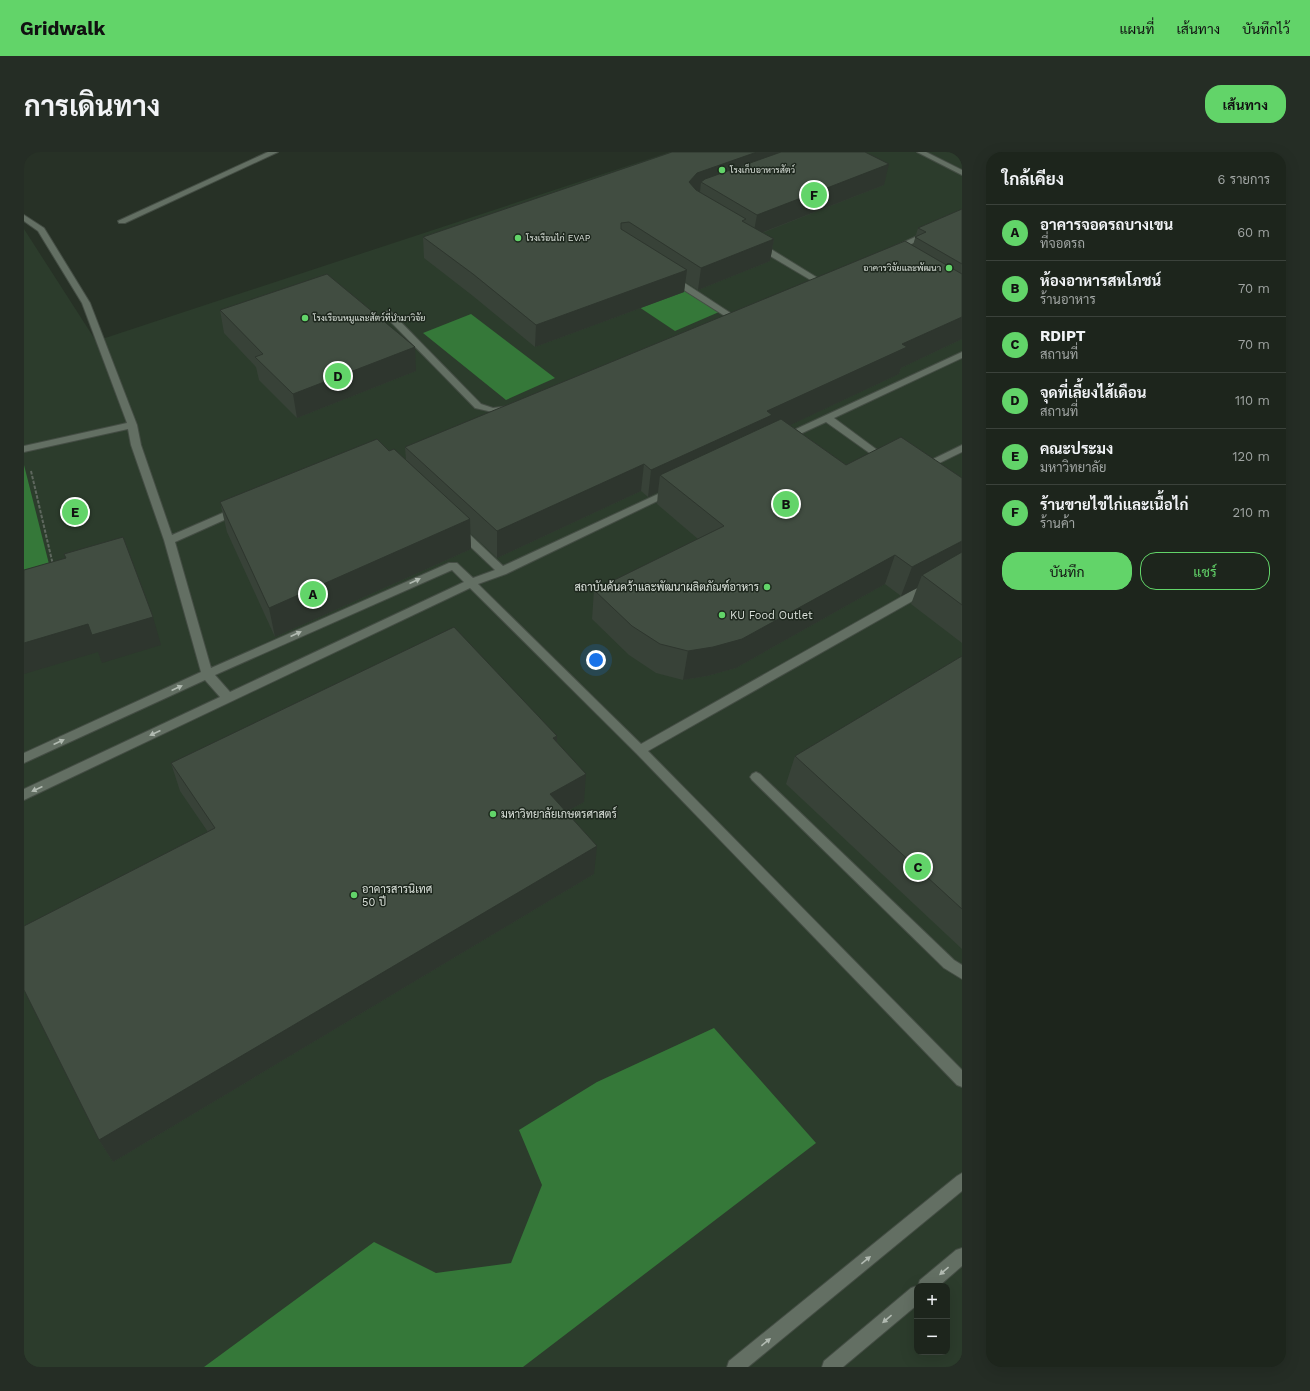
<!DOCTYPE html>
<html lang="th">
<meta charset="utf-8">
<style>
:root{--surface:#1d251c;--page:#252d25;--text:#f1f3f6;--muted:#a0a5a3;--line:#3b423b;--accent:#62d469}
body{margin:0;font-family:"Work Sans",Sarabun,sans-serif;background:var(--page);color:var(--text)}
.controls{position:absolute;right:12px;bottom:12px;display:grid;overflow:hidden;border-radius:8px;box-shadow:0 4px 16px #0002}
.controls button{width:36px;height:36px;display:grid;place-items:center;padding:0;border:0;border-bottom:1px solid var(--line);background:var(--surface);color:var(--text);font:20px sans-serif}
.you{position:absolute;left:572px;top:508px;width:14px;height:14px;margin:-10px;border:3px solid #fff;border-radius:50%;background:#1a73e8;box-shadow:0 0 0 6px #1a73e833}
.badge{display:grid;place-items:center;width:26px;height:26px;border-radius:50%;background:var(--accent);color:#111;font-size:13px;font-weight:700}
.pin{position:absolute;translate:-50% -50%;border:2px solid #fff;box-shadow:0 1px 4px #0006}
.list{margin:0;padding:0;list-style:none}
h2{display:flex;justify-content:space-between;align-items:center;height:52px;margin:0;padding:0 16px;font-size:17px}
h2 small{font-size:13px;font-weight:400;color:var(--muted)}
.list li{display:grid;grid-template-columns:26px 1fr auto;gap:12px;align-items:center;box-sizing:border-box;height:56px;padding:0 16px;border-top:1px solid var(--line)}
.list b{display:block;font-size:15px;white-space:nowrap}
.list p{margin:0;font-size:13px;white-space:nowrap;color:var(--muted)}
.list em{font-size:13px;font-style:normal;color:var(--muted)}
.actions{display:flex;gap:8px;padding:12px 16px}
.actions a{flex:1;padding:9px 0;border:1px solid var(--accent);border-radius:16px;text-align:center;font-size:14px;color:var(--accent)}
.actions .main{background:var(--accent);color:#111}
.map{position:relative;flex:none;width:938px;height:1215px;overflow:hidden;border-radius:16px}
header{display:flex;align-items:center;gap:24px;box-sizing:border-box;height:56px;padding:0 20px;background:var(--accent);color:#111}
header strong{font-size:19px}
nav{display:flex;gap:22px;margin-inline-start:auto;font-size:14px}
.intro{display:flex;align-items:center;justify-content:space-between;box-sizing:border-box;height:96px;padding:0 24px}
h1{margin:0;font-size:28px}
.button{padding:10px 18px;border-radius:16px;background:var(--accent);color:#111;font-size:14px;font-weight:700}
main{display:flex;gap:24px;padding:0 24px}
aside{flex:1;background:var(--surface);border-radius:16px;box-shadow:0 4px 16px #0002}
.map>svg:first-child{display:block}
</style>
<header>
<strong>Gridwalk</strong>
<nav><a>แผนที่</a><a>เส้นทาง</a><a>บันทึกไว้</a></nav>
</header>
<div class="intro"><h1>การเดินทาง</h1><a class="button">เส้นทาง</a></div>
<main>
<div class="map">
<svg width="938" height="1215" viewBox="0 0 938 1215">
<rect width="100%" height="100%" fill="#273126"/>
<!-- built -->
<path fill="#2c3c2c" fill-rule="evenodd" d="M646,0H935L938,1V1215H0V77L72,189ZM893,1134H923V1200H893Z"/>
<!-- water -->
<path fill="#357839" d="M606,104L695,160L651,179L564,121Z
M447,162L531,226L482,248L399,181Z
M0,313L25,412L0,418Z
M690,876L792,991L499,1215H180L350,1090L412,1121L487,1111L518,1033L495,978L573,930Z"/>
<g fill="none" stroke-linecap="round" stroke-linejoin="round">
<defs>
<path id="minor" d="M244,0H254L101,71H95L94,69Z
M893,0H902L938,18V23Z
M0,63L20,76L66,151L113,273L117,293L148,383L210,356L214,355L219,358L218,360L151,390L187,516L425,411H433L449,426L471,418L431,380L430,378L431,376H439L479,414L647,336L650,337L652,339L650,341L482,422L454,432L617,592L900,432H908L909,435L908,438L624,599L938,918V935L933,933L612,601L446,436L0,648V637L196,545L181,528L0,611V601L177,520L140,388L107,293L104,277L0,300V294L103,271L58,151L14,79L0,69ZM428,418L440,430L206,540L191,523Z
M902,80H908L909,82L872,99H866L865,97Z
M731,91H737L797,128L796,130H790L731,95Z
M644,124H650L711,164L710,166H704L644,128Z
M364,159L367,160L457,252L469,256L487,254L489,256L487,258L473,261L451,256L361,164L360,162L361,160Z
M938,200V206L810,266L860,303L867,307L865,309L862,310L854,307L802,270L763,288L760,289L755,286L757,284Z
M938,293V300L901,318L898,319L893,316L895,314Z
M732,620L736,622L930,808L938,813V827L920,816L728,628L726,625L728,622Z
M938,1021V1039L724,1215H703L705,1209L933,1024Z
M938,1096V1114L915,1134H894L896,1128L932,1098Z
M893,1134V1153L819,1215H798L800,1209L887,1136Z"/>
</defs>
<!-- minor casing -->
<use href="#minor" stroke="#444d44" stroke-width="2"/>
<!-- path -->
<path stroke="#5e675e" stroke-width="2" stroke-dasharray="3.5 1.5" stroke-linecap="butt" d="M7,319L29,413"/>
<!-- minor -->
<use href="#minor" fill="#636f63" fill-rule="evenodd"/>
</g>
<!-- wall -->
<path fill="#384238" d="M648,0L860,33L738,81L750,87L746,109L674,138L661,130L660,140L511,195L449,144L400,106L399,85Z
M938,57V187L877,216L875,222L766,273L822,313L938,326V491L887,452L893,436L877,444L861,432L712,516L683,524L659,528L632,521L605,503L568,467L570,438L674,387L633,352L634,340L624,345L617,339L473,406L446,381L447,397L251,485L203,380L196,350L365,299L382,308L381,295L889,93L894,76Z
M196,158L392,219L273,266L235,228L232,215L200,181Z
M938,504V797L762,632L771,604Z
M533,584V590L560,650L542,660L570,722L89,1010L75,988L184,680L156,639L147,611Z"/>
<!-- shaded-wall -->
<path fill="#2e362e" d="M733,0H787L677,30L676,40L670,42L665,30L673,21Z
M865,12L860,33L729,84L733,63Z
M750,87L746,109L674,138L677,116Z
M663,118L660,140L511,195L512,173Z
M938,165V187L877,216L875,222L743,284L636,323L634,340L624,345L627,318L743,259L878,192Z
M391,195L392,219L273,266L269,242Z
M620,312L617,339L473,406V379Z
M446,367L447,397L251,485L245,456Z
M938,389V412L898,423L893,436L877,444L888,415Z
M871,403L861,432L712,516L683,524L659,528L664,499Z
M129,465L137,493L78,511L74,500L0,522V491L64,472Z
M533,584L532,613L529,586Z
M562,622L560,650L524,670L526,642Z
M573,694L570,722L89,1010L75,988Z"/>
<!-- building -->
<path fill="#414d41" stroke="#2e362e" d="M648,0H733L673,21L665,30L672,38L722,67L718,69L750,87L677,116L605,70L597,71V77L663,118L512,173L449,122L399,85Z
M757,0H841L865,12L733,63L677,30L681,27Z
M938,57V112L891,85L902,80L894,76Z
M881,89L938,122V165L878,192L883,195L743,259L748,263L627,318L620,312L473,379L381,295Z
M303,122L391,195L269,242L231,205L239,202L196,158Z
M757,267L822,313L877,285L938,326V389L888,415L871,403L718,487L689,495L664,499L636,492L608,474L570,438L700,374L636,323Z
M353,287L365,299L370,297L446,367L245,456L196,350Z
M99,385L129,465L68,483L64,472L0,491V418L42,406L40,402Z
M938,400V453L898,423Z
M430,475L533,584L529,586L562,622L526,642L573,694L75,988L0,838V774L191,676L147,611Z
M938,504V757L771,604Z"/>
<!-- one-way arrows -->
<defs><path id="oneway-solid" d="M-6-.8H1V-3.2L6.5 0L1 3.2V.8H-6Z"/></defs>
<g fill="#b1bab1">
<use href="#oneway-solid" transform="translate(391 429) rotate(-24)"/>
<use href="#oneway-solid" transform="translate(272 482) rotate(-24)"/>
<use href="#oneway-solid" transform="translate(153 536) rotate(-25)"/>
<use href="#oneway-solid" transform="translate(131 581) rotate(155)"/>
<use href="#oneway-solid" transform="translate(35 590) rotate(-25)"/>
<use href="#oneway-solid" transform="translate(13 637) rotate(155)"/>
<use href="#oneway-solid" transform="translate(842 1108) rotate(-39)"/>
<use href="#oneway-solid" transform="translate(920 1119) rotate(140)"/>
<use href="#oneway-solid" transform="translate(863 1167) rotate(140)"/>
<use href="#oneway-solid" transform="translate(742 1190) rotate(-39)"/>
</g>
<!-- markers -->
<g fill="#62d469" stroke="#1d271d" stroke-width="1.5">
<circle cx="698" cy="18" r="4"/>
<circle cx="494" cy="86" r="4"/>
<circle cx="925" cy="116" r="4"/>
<circle cx="281" cy="166" r="4"/>
<circle cx="743" cy="435" r="4"/>
<circle cx="698" cy="463" r="4"/>
<circle cx="469" cy="662" r="4"/>
<circle cx="330" cy="743" r="4"/>
</g>
<g text-anchor="middle" stroke-width="3" stroke-linejoin="round" paint-order="stroke">
<!-- far-poi labels -->
<g font-size="9" fill="#dbe2db" stroke="#1d271d" text-anchor="start">
<text x="706" y="21">โรงเก็บอาหารสัตว์</text>
<text x="502" y="89">โรงเรือนไก่ EVAP</text>
<text x="917" y="119" text-anchor="end">อาคารวิจัยและพัฒนา</text>
<text x="289" y="169">โรงเรือนหมูและสัตว์ที่นำมาวิจัย</text>
</g>
<!-- poi labels -->
<g font-size="11" fill="#dbe2db" stroke="#1d271d" text-anchor="start">
<text x="735" y="439" text-anchor="end">สถาบันค้นคว้าและพัฒนาผลิตภัณฑ์อาหาร</text>
<text x="706" y="467">KU Food Outlet</text>
<text x="477" y="666">มหาวิทยาลัยเกษตรศาสตร์</text>
<text x="338" y="741">อาคารสารนิเทศ<tspan x="338" dy="13">50 ปี</tspan></text>
</g>
</g>
</svg>
<div class="controls">
<button>+</button>
<button>−</button>
</div>
<div class="you"></div>
<div class="pin badge" style="left:289px;top:442px">A</div>
<div class="pin badge" style="left:762px;top:352px">B</div>
<div class="pin badge" style="left:894px;top:715px">C</div>
<div class="pin badge" style="left:314px;top:224px">D</div>
<div class="pin badge" style="left:51px;top:360px">E</div>
<div class="pin badge" style="left:790px;top:43px">F</div>
</div>
<aside>
<h2>ใกล้เคียง<small>6 รายการ</small></h2>
<ul class="list">
<li><span class="badge">A</span><div><b>อาคารจอดรถบางเขน</b><p>ที่จอดรถ</p></div><em>60 m</em></li>
<li><span class="badge">B</span><div><b>ห้องอาหารสหโภชน์</b><p>ร้านอาหาร</p></div><em>70 m</em></li>
<li><span class="badge">C</span><div><b>RDIPT</b><p>สถานที่</p></div><em>70 m</em></li>
<li><span class="badge">D</span><div><b>จุดที่เลี้ยงไส้เดือน</b><p>สถานที่</p></div><em>110 m</em></li>
<li><span class="badge">E</span><div><b>คณะประมง</b><p>มหาวิทยาลัย</p></div><em>120 m</em></li>
<li><span class="badge">F</span><div><b>ร้านขายไข่ไก่และเนื้อไก่</b><p>ร้านค้า</p></div><em>210 m</em></li>
</ul>
<div class="actions"><a class="main">บันทึก</a><a>แชร์</a></div>
</aside>
</main>
